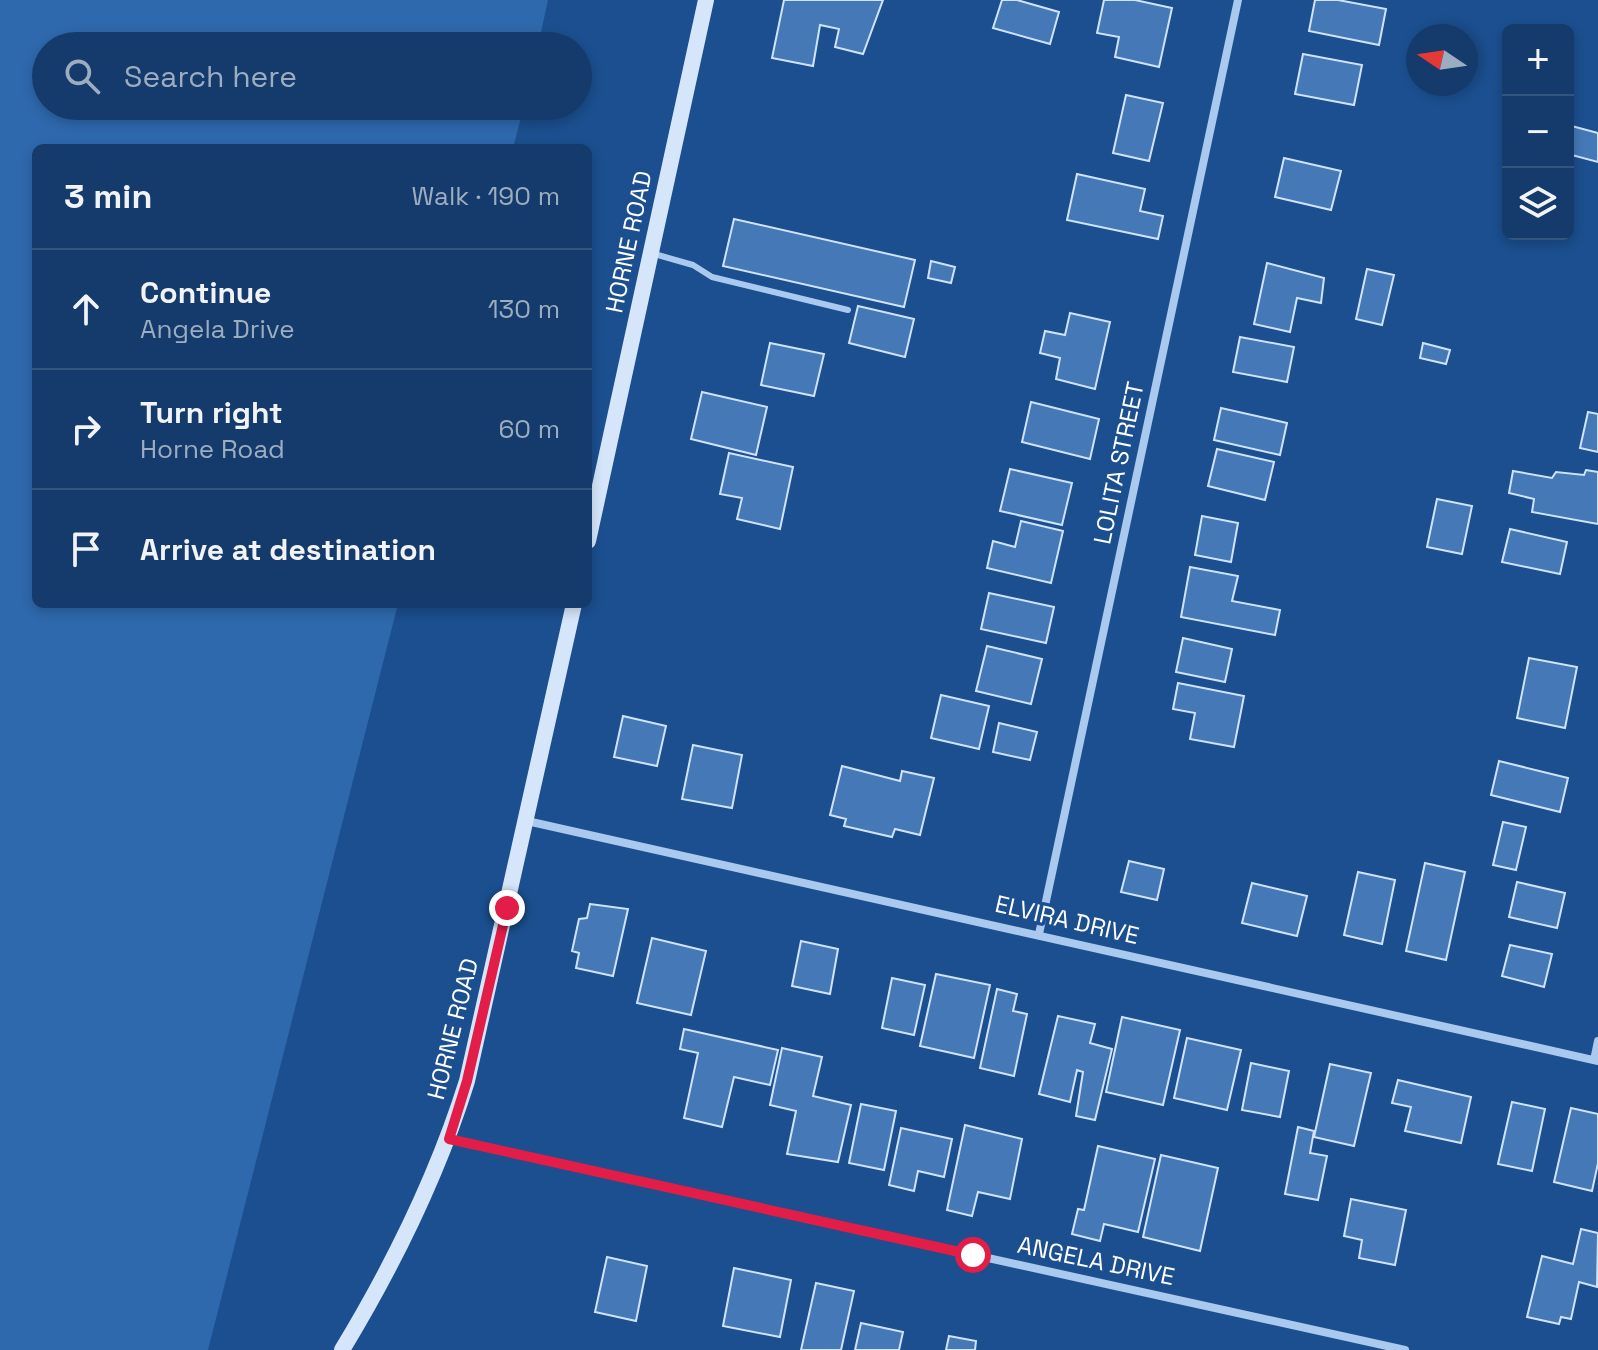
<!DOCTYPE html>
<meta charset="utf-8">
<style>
:root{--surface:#143b6b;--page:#214673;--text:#f1f3f6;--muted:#9dadc1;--line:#33557e}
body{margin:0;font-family:"Space Grotesk",sans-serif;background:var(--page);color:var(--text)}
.controls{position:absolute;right:24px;top:24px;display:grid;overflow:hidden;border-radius:12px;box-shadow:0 4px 12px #0003}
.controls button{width:72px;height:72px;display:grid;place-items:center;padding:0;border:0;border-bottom:2px solid var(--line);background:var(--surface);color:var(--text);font:40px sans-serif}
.compass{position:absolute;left:1406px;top:24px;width:72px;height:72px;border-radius:50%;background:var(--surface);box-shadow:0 4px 12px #0003;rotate:283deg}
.stop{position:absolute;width:24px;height:24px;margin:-18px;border:6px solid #e11d48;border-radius:50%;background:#fff}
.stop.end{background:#e11d48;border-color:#fff;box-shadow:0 2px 8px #0008}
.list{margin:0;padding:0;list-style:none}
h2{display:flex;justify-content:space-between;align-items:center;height:104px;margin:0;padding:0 32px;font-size:34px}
h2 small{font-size:26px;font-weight:400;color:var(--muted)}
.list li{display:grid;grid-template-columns:52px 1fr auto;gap:24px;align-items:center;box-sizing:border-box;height:120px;padding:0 32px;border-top:2px solid var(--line)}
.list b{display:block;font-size:30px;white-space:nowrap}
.list p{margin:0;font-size:26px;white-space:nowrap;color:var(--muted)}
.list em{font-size:26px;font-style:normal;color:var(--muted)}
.icon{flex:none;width:44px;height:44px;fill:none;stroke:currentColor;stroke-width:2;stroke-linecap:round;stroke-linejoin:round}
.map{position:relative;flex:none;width:1598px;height:1350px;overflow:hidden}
.search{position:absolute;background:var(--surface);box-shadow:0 4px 12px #0003;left:32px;top:32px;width:560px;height:88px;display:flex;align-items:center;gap:20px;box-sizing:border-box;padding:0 28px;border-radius:44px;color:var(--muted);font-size:30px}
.panel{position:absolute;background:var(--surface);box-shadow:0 4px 12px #0003;left:32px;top:144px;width:560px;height:464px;border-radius:12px}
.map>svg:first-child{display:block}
</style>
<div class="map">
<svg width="1598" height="1350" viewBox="0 0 1598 1350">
<rect width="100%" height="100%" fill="#1b4f8f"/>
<!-- green -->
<path fill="#2e69ad" d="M0,0H548L538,46H46V106H524L513,148H36V604H398L208,1350H0Z"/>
<!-- building -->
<path fill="#4478b7" stroke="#cfe3fa" stroke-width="2" d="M784,0H883L863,54L835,47L839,29L820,25L813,66L772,58Z
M1002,0H1017L1059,12L1050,44L993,28Z
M1104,0H1135L1172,8L1159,67L1115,57L1119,37L1097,33Z
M1315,0H1338L1386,9L1379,45L1309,31Z
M1303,54L1362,65L1354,105L1295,94Z
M1126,95L1163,103L1149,161L1113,153Z
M1568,125L1598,133V162L1568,154Z
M1284,158L1341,171L1331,210L1275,197Z
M1077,174L1145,189L1140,211L1163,216L1158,239L1067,220Z
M734,219L915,260L904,307L723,266Z
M931,261L955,267L951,283L928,278Z
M1267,263L1324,278L1321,303L1297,298L1290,332L1254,324Z
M1367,269L1394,275L1382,325L1356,319Z
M858,306L914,319L905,357L849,343Z
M1070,313L1110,322L1095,389L1056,379L1060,358L1040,353L1045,331L1065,335Z
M1240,337L1294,347L1287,382L1233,372Z
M770,343L824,354L814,396L761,385Z
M1423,343L1450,350L1446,364L1420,358Z
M702,392L767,407L756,455L691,439Z
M1031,402L1099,419L1090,459L1022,442Z
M1221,408L1287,423L1280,455L1214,440Z
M1588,412L1598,414V452L1580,448Z
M1217,449L1274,462L1265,500L1208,486Z
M729,453L793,467L780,529L737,519L742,498L720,494Z
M1010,469L1072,483L1062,525L1000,511Z
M1586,470L1598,472V524L1532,512L1534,499L1509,493L1513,471L1552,478L1556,472L1584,475Z
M1437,499L1472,506L1462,554L1427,547Z
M1202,516L1238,523L1231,562L1195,555Z
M1021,521L1063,531L1051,583L987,568L993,541L1015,547Z
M1510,529L1567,542L1560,574L1502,562Z
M1190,567L1238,576L1232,601L1280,610L1275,635L1181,617Z
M989,593L1054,607L1046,643L981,629Z
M1183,638L1232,649L1225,682L1176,672Z
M987,646L1042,659L1031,704L976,691Z
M1529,658L1577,667L1565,728L1517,718Z
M1178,683L1244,696L1234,747L1190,739L1195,713L1173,709Z
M941,695L989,706L979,749L931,738Z
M623,716L666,726L657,766L614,757Z
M999,723L1037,732L1030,760L993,752Z
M693,745L742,755L732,808L682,799Z
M1499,761L1568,778L1560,812L1491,795Z
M842,766L900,781L902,771L934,778L920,835L895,829L892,837L844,826L846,819L830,815Z
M1503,822L1526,827L1516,870L1493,865Z
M1129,861L1164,869L1157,900L1121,892Z
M1425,863L1465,872L1446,960L1406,951Z
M1358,872L1395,880L1382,944L1344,935Z
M1517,882L1565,893L1557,928L1509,917Z
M1252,883L1307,896L1297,936L1242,923Z
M590,904L628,909L613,976L576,968L579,953L572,951L579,919L587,918Z
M652,938L706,951L691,1015L637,1003Z
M801,941L838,949L830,994L792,986Z
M1510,945L1552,954L1544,987L1502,976Z
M936,974L990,985L974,1058L920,1046Z
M892,978L925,985L914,1035L882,1028Z
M997,989L1017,994L1013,1011L1027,1014L1014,1076L980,1068Z
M1058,1016L1095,1024L1090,1043L1112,1049L1095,1120L1076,1116L1083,1072L1077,1070L1070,1102L1039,1094Z
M1122,1017L1180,1030L1163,1105L1106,1092Z
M684,1029L778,1050L770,1085L734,1077L722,1127L684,1118L698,1053L680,1049Z
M1187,1038L1241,1050L1227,1110L1174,1098Z
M782,1048L822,1057L813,1096L851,1105L838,1162L787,1154L796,1111L770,1105Z
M1251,1063L1289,1071L1280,1117L1242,1110Z
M1330,1064L1371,1073L1354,1146L1314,1137Z
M1398,1080L1471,1097L1461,1143L1405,1131L1411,1107L1392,1103Z
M1512,1102L1545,1109L1532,1171L1498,1164Z
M861,1104L896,1111L884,1170L849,1163Z
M1571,1108L1598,1114V1163L1592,1191L1554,1182Z
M965,1125L1022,1139L1010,1199L978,1192L972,1216L947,1210Z
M1298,1127L1314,1131L1310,1153L1327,1156L1318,1200L1285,1194Z
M901,1128L952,1139L944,1177L918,1171L914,1191L889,1185Z
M1098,1146L1155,1159L1138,1232L1104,1224L1100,1241L1072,1234L1078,1209L1084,1210Z
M1161,1155L1218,1168L1200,1251L1143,1237Z
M1351,1199L1406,1210L1395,1265L1359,1258L1362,1240L1344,1236Z
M1581,1229L1598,1233L1597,1287L1579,1282L1571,1319L1561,1317L1559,1324L1527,1317L1542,1256L1573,1264Z
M607,1257L647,1266L636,1321L595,1312Z
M734,1268L791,1280L780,1337L723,1326Z
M816,1283L854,1291L841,1350H801Z
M861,1323L903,1332L899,1350H855Z
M949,1336L976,1341L975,1350H946Z"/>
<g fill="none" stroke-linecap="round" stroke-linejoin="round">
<!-- service -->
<path stroke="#a9c9ee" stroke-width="6" d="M651,253L693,265L712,277L848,310"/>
<!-- minor -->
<path stroke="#a9c9ee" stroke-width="8" d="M527,821L1598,1061
M1039,934L1238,0
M1594,1060L1598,1041
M449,1139L1405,1350"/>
<!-- secondary -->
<path stroke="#d6e6fa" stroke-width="16" d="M588,541L706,0
M342,1350C394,1264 437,1177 467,1081L574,604"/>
</g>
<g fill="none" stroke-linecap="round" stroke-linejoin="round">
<!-- route -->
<path stroke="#e11d48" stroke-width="10" d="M507,908L467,1081L449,1139L973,1255"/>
</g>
<g text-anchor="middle" stroke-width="7" stroke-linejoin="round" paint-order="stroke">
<!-- street labels -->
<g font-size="24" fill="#fff" stroke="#1b4f8f">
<text transform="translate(629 242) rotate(-78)" y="8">HORNE ROAD</text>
<text transform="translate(1119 463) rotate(-78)" y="8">LOLITA STREET</text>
<text transform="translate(1067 920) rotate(13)" y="8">ELVIRA DRIVE</text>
<text transform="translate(453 1029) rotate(-76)" y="8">HORNE ROAD</text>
<text transform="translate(1096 1261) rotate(12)" y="8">ANGELA DRIVE</text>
</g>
</g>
</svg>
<div class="controls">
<button>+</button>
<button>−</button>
<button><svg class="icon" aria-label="layers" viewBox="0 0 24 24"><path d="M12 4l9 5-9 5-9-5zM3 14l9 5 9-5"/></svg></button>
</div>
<svg class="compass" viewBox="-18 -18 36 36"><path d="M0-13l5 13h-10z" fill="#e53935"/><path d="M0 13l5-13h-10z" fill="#9dadc1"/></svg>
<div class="stop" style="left:973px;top:1255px"></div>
<div class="stop end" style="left:507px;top:908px"></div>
<div class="search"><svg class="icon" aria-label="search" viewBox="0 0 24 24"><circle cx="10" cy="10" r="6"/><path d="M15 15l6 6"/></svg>Search here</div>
<section class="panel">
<h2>3 min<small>Walk · 190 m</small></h2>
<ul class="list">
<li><svg class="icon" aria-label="ahead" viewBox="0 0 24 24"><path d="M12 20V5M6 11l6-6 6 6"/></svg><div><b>Continue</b><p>Angela Drive</p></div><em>130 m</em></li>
<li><svg class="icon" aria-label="right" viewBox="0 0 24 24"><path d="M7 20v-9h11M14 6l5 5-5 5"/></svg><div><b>Turn right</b><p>Horne Road</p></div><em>60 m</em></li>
<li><svg class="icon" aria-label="arrive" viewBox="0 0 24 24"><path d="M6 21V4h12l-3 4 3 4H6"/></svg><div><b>Arrive at destination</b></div></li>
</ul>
</section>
</div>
